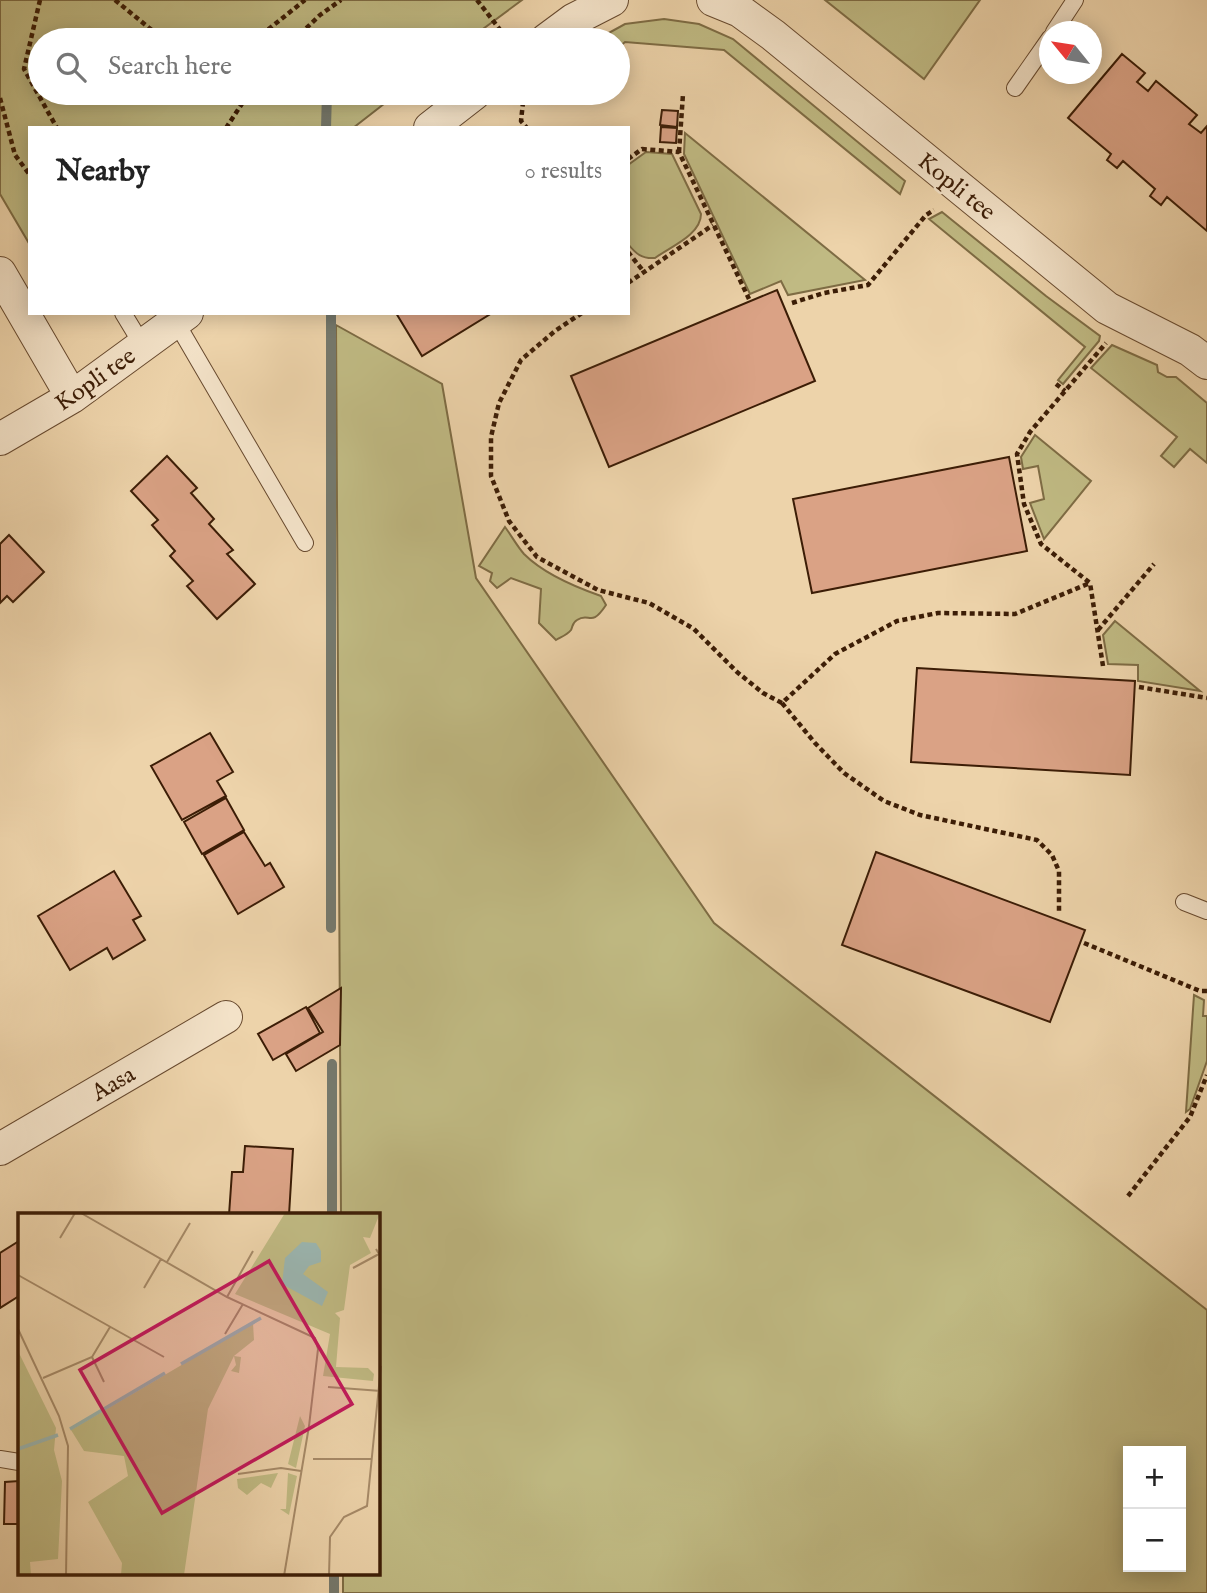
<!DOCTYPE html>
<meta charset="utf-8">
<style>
:root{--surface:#fff;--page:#f2f2f2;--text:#222;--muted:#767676;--line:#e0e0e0}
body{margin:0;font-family:"IM FELL English",serif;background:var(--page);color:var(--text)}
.controls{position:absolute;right:21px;bottom:21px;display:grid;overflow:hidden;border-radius:0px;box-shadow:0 4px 18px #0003}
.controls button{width:63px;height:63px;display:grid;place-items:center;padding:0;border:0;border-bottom:2px solid var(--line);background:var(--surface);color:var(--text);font:35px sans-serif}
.compass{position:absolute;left:1039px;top:21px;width:63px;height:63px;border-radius:50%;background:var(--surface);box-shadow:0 4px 18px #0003;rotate:300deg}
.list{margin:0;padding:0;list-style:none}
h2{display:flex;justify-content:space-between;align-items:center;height:91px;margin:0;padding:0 28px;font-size:30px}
h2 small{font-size:23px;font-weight:400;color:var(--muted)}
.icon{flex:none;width:38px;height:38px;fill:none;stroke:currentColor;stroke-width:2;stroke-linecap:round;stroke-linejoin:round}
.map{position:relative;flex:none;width:1207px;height:1593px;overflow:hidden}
.search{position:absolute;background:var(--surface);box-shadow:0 4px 18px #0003;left:28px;top:28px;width:602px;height:77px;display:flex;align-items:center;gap:18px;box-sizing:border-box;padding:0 24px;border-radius:38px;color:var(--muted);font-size:26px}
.panel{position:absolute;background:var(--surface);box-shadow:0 4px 18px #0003;left:28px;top:126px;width:602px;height:189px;border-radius:0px}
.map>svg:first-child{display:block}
</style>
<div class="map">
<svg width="1207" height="1593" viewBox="0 0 1207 1593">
<rect width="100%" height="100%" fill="#edd3aa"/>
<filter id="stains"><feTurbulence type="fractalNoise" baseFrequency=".00286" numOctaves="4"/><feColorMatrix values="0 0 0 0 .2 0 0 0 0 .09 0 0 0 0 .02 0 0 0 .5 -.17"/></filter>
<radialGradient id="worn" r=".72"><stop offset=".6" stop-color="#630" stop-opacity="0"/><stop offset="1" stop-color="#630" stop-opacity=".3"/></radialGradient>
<!-- green -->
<path fill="#c0ba83" stroke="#7e6c44" stroke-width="2" fill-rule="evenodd" d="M0,0H522L468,40H40V93H398L353,128H30V245L0,194Z
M825,0H980L924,79Z
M664,19L699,24L733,39L905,181L900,194L724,50L625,42L618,48V40H596L625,24Z
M685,133L865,280L788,295L781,281L750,294L684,154Z
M646,152L672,154L701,214C701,235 670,247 655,258C642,259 636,254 628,244V165Z
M942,212L1046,296L1100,336L1099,341L1063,384L1058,380L1085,347L929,219Z
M336,325L442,384L476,578L714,923L1207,1310V1593H343V1574H378V1215H341ZM1128,1451H1181V1567H1128Z
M1112,345L1157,365L1158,372L1167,377H1176L1207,403V463L1190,449L1174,467L1161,456L1177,437L1091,368Z
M1035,435L1091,481L1044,539L1030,503L1044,499L1038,466L1023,469L1021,457Z
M505,527C511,535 517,546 524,554C544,574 575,587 601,596L606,605C590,629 590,611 577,620C572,623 573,626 571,630C567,635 561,637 556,640L539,623L541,589L511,578L497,588L490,581L492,573L479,566Z
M1115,621L1200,691L1138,681V665L1108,664L1103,635Z
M1194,995L1204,1000L1203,1016H1207V1061L1190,1109L1186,1112Z"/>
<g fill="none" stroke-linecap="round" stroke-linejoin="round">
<!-- stream -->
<path stroke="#75796d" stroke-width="10" d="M326,128L327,93
M331,313V928
M332,1064V1215
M334,1574V1593"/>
</g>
<!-- building -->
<path fill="#daa285" stroke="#3c1d06" stroke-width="2" d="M1122,54L1145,73L1137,82L1148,91L1156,81L1197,115L1189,124L1201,133L1207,126V231L1167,197L1161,205L1150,196L1155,189L1123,161L1117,168L1107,160L1111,154L1068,118Z
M662,110L678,111L677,127L660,125Z
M661,127L677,128L676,143L660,142Z
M777,290L815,381L609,467L571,376Z
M396,313H492L422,356Z
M167,456L197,488L191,493L214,519L209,524L233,550L227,554L255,584L217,619L187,586L193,581L170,556L175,551L152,525L158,520L131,491Z
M1009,457L1027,551L812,593L793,499Z
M9,535L44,572L13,602L7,596L0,603V544Z
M917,668L1135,681L1130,775L911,762Z
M210,733L233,772L217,781L226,796L182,820L151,766Z
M226,798L244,830L202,854L184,822Z
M244,832L265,866L270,863L284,887L238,914L204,855Z
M876,852L1085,930L1050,1022L842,945Z
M114,871L141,916L133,920L145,940L113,959L107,948L70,970L38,916Z
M341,988L340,1045L296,1071L286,1054L323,1032L308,1008Z
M306,1007L320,1033L273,1060L258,1034Z
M245,1146L293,1149L289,1215H229L232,1172H243Z
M19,1241V1296L0,1308V1253Z
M19,1481V1524H4L5,1482Z"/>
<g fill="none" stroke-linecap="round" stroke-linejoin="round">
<defs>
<path id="service" d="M1054,32L1075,0
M1015,88L1050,38
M123,313L143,346
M176,322L305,543
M1184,902L1207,911
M0,1459L19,1462"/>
<path id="minor" d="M713,0L740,11L773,35L1107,308L1190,350L1207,363
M546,40L573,20L612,0
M430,128L475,93
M0,273L72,397
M0,439L72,397L187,313
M0,1149L226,1017"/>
</defs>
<!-- service casing -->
<use href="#service" stroke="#684a2f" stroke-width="18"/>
<!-- minor casing -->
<use href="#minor" stroke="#684a2f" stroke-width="34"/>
<!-- path -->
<path stroke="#3c1d06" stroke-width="4.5" stroke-dasharray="5 3.5" stroke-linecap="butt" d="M40,0L24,69L57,128
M115,0L164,40
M477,0L508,40
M255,40L305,0
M294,40L320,15L341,0
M524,93L521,121L527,128
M0,98L15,155L30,175
M226,128L249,93
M679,152L683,94
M628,159L642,149L679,152L749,299
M628,252L644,272
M628,283L713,225
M792,303L824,293L868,285L926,215L934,210
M582,313L555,331L521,360L499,403L491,437V476L509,521L537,557L598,590L649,603L694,629L737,672L763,693L782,703L835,654L897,621L938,613L1015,614L1090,583
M1056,384L1065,391
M1098,630L1154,564
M1103,666L1090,583L1041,544L1024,504L1017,454L1030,432L1106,343
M1139,687L1207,698
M782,703L815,743L844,773L884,801L920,815L1037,840L1052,855L1059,871V914
M1084,943L1200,991H1207
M1128,1196L1190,1117L1207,1075"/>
<!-- service -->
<use href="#service" stroke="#f3e2c8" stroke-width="16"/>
<!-- minor -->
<use href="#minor" stroke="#f3e2c8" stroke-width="32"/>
</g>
<g text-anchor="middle" stroke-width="5" stroke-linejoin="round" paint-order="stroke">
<!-- street labels -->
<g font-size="24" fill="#3c1d06" stroke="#f3e2c8">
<text transform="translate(957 186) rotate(39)" y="8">Kopli tee</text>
<text transform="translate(95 379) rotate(-35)" y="8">Kopli tee</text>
<text transform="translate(113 1083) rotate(-30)" y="8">Aasa</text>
</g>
</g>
<!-- overview -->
<g transform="translate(18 1213)">
<rect width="362" height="362" fill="#edd3aa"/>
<path d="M267,0H362L352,25L345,24L353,40L332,52L326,97L317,100L322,105L318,154L350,155L356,161L355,168L305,163L312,121L217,81ZM235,110L236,127L216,143L223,144L221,160L213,158L218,152L216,143L190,196L166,362H103L104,350L70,289L110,263L106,243L66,238L53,217ZM0,138L38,215L36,237L44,268L40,346L12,349L13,362H0ZM282,203L287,213L278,255L270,251ZM260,260L253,275L243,270L229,282L220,275L219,266ZM270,260L279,263L271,302L262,296H268Z" fill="#c0ba83"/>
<path d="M284,29L298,30L303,38V49L291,53L285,61L310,79L304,93L264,71L267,45Z" fill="#9bb6b1"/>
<path fill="none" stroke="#9bb6b1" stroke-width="3.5" d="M163,151L243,105M52,216L147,160M0,236L40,222"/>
<path fill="none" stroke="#a68a68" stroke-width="2" d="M63,0L209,84L297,125L300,136L291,213L266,363M42,25L57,0M149,49L172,10M335,55L361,41L358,36M0,62L146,144M126,75L143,46M209,84L235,38M0,116L41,203L50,233L48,363M207,121L225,91M74,144L86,169M25,165L74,144L92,114M310,174L363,178M295,246H354M220,261L263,255L283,258M311,363L312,324L326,304L349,293L363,153"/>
<path fill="#c2185b" fill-opacity="0.15" stroke="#c2185b" stroke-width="3.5" d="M251,48L334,191L144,300L62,157Z"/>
<rect width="362" height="362" fill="none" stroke="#3c1d06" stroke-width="3.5"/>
</g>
<rect width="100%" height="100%" filter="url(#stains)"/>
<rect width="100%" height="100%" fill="url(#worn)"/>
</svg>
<div class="controls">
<button>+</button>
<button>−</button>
</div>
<svg class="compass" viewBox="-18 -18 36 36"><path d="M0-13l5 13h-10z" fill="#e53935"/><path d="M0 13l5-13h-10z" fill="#767676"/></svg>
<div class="search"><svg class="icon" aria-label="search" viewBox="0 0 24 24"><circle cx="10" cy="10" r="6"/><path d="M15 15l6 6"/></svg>Search here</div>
<section class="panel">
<h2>Nearby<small>0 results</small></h2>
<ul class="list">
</ul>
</section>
</div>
